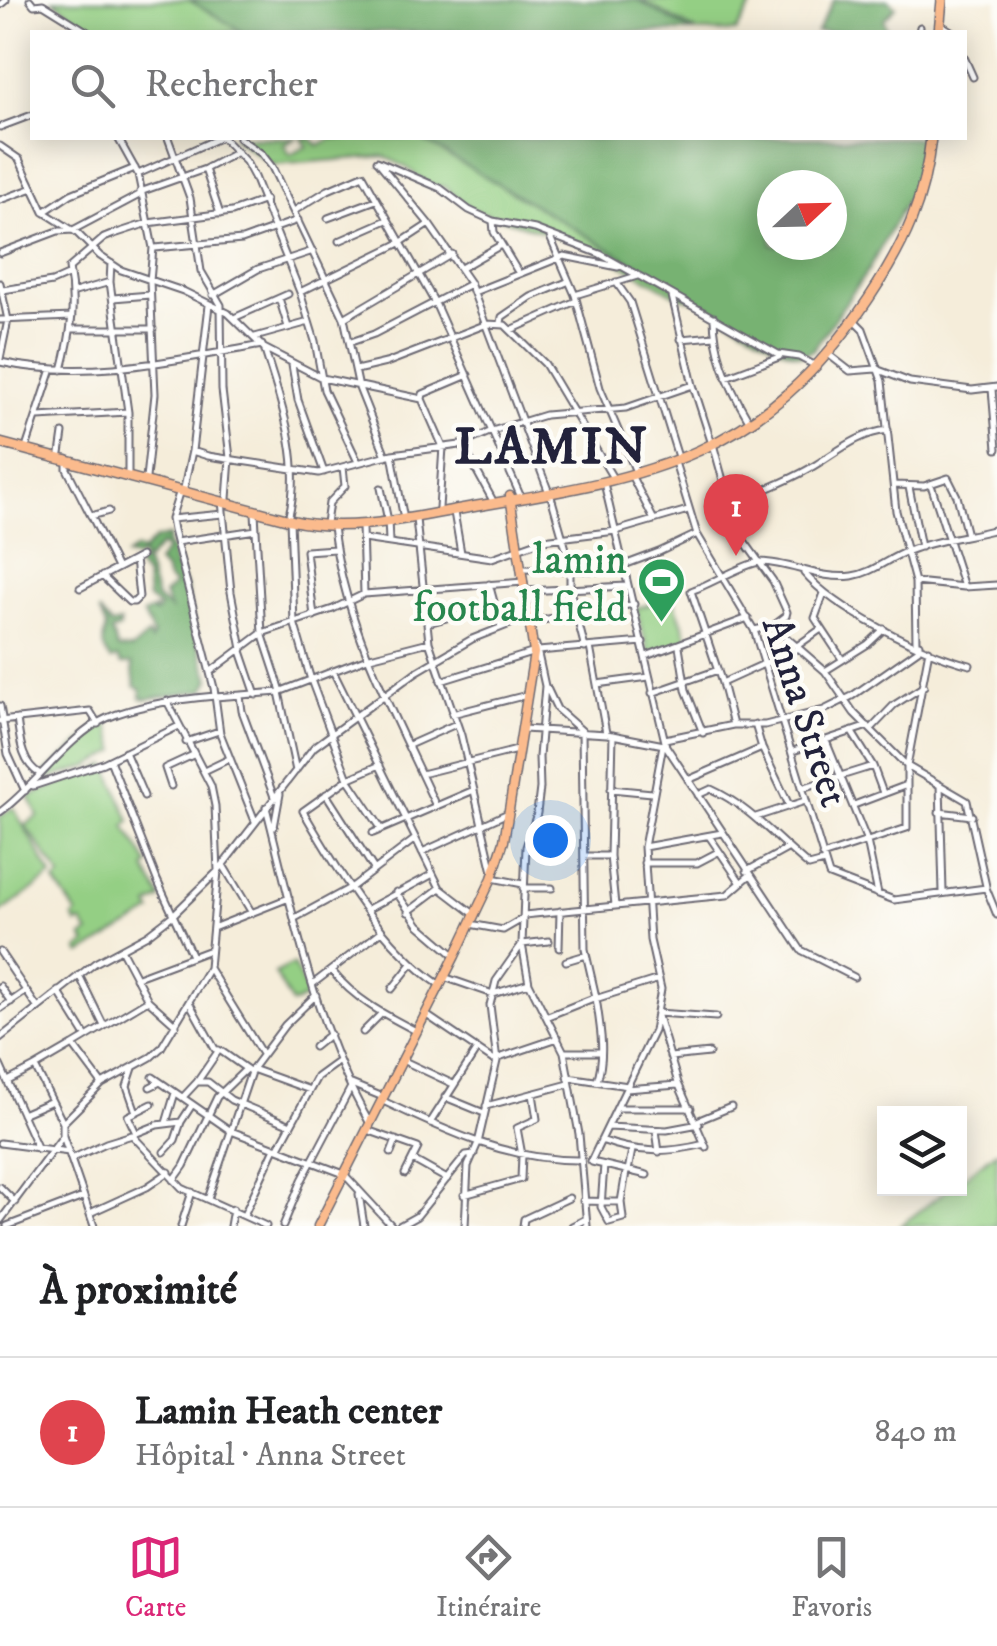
<!DOCTYPE html>
<html lang="fr">
<meta charset="utf-8">
<style>
:root{--surface:#fff;--page:#f2f2f2;--text:#202124;--muted:#757577;--line:#e0e0e0;--accent:#db2777}
body{margin:0;font-family:"IM FELL DW Pica",serif;background:var(--page);color:var(--text)}
.controls{position:absolute;right:30px;bottom:30px;display:grid;overflow:hidden;border-radius:0px;box-shadow:0 5px 25px #0003}
.controls button{width:90px;height:90px;display:grid;place-items:center;padding:0;border:0;border-bottom:2px solid var(--line);background:var(--surface);color:var(--text);font:50px sans-serif}
.compass{position:absolute;left:757px;top:170px;width:90px;height:90px;border-radius:50%;background:var(--surface);box-shadow:0 5px 25px #0003;rotate:68deg}
.you{position:absolute;left:550px;top:840px;width:35px;height:35px;margin:-25px;border:8px solid #fff;border-radius:50%;background:#1a73e8;box-shadow:0 0 0 15px #1a73e833}
.badge{display:grid;place-items:center;width:65px;height:65px;border-radius:50%;background:var(--accent);color:#fff;font-size:32px;font-weight:700}
.pin{position:absolute;translate:-50% -82px;filter:drop-shadow(0 2px 5px #0008)}
.pin::after{content:'';position:absolute;top:52px;width:35px;height:30px;background:inherit;clip-path:polygon(0 0,100% 0,50% 100%)}
.list{margin:0;padding:0;list-style:none}
h2{display:flex;justify-content:space-between;align-items:center;height:130px;margin:0;padding:0 40px;font-size:42px}
h2 small{font-size:32px;font-weight:400;color:var(--muted)}
.list li{display:grid;grid-template-columns:65px 1fr auto;gap:30px;align-items:center;box-sizing:border-box;height:150px;padding:0 40px;border-top:2px solid var(--line)}
.list b{display:block;font-size:38px;white-space:nowrap}
.list p{margin:0;font-size:32px;white-space:nowrap;color:var(--muted)}
.list em{font-size:32px;font-style:normal;color:var(--muted)}
.icon{flex:none;width:55px;height:55px;fill:none;stroke:currentColor;stroke-width:2;stroke-linecap:round;stroke-linejoin:round}
.map{position:relative;flex:none;width:997px;height:1226px;overflow:hidden}
.search{position:absolute;background:var(--surface);box-shadow:0 5px 25px #0003;left:30px;right:30px;top:30px;height:110px;display:flex;align-items:center;gap:25px;box-sizing:border-box;padding:0 35px;border-radius:0px;color:var(--muted);font-size:38px}
.sheet{height:280px;background:var(--surface)}
nav{display:flex;justify-content:space-around;align-items:center;box-sizing:border-box;height:140px;border-top:2px solid var(--line);background:var(--surface);font-size:28px;color:var(--muted)}
nav a{display:grid;justify-items:center;gap:5px}
nav .on{color:var(--accent)}
.map>svg:first-child{display:block}
</style>
<div class="map">
<svg width="997" height="1226" viewBox="0 0 997 1226">
<rect width="100%" height="100%" fill="#fdfcf7"/>
<filter id="ink" filterUnits="userSpaceOnUse"><feTurbulence type="fractalNoise" baseFrequency=".01" numOctaves="2"/><feDisplacementMap in="SourceGraphic" scale="20" xChannelSelector="R" yChannelSelector="G"/><feConvolveMatrix kernelMatrix="1 2 1 2 8 2 1 2 1" color-interpolation-filters="sRGB"/></filter>
<filter id="wash" filterUnits="userSpaceOnUse"><feTurbulence type="fractalNoise" baseFrequency=".0048" numOctaves="4" result="noise"/><feDisplacementMap in="SourceGraphic" scale="40" xChannelSelector="R" yChannelSelector="G"/><feGaussianBlur stdDeviation="2.25" result="paint"/><feColorMatrix in="noise" values="0 0 0 0 0 0 0 0 0 0 0 0 0 0 0 0 0 1.4 0 .05"/><feComposite in="paint" operator="in"/></filter>
<g filter="url(#wash)">
<rect width="100%" height="100%" fill="#f5edda"/>
<!-- green -->
<path fill="#94cf84" stroke="#5b7860" stroke-width="2.5" d="M53,0H189L243,32H97Z
M641,0H755L736,32H698Z
M234,138H295L284,145L290,155L307,146L302,138H310L319,146L333,138H419L700,302L678,296L589,246L471,209L445,187L428,185L409,169L384,156L273,165Z
M673,598L689,641L649,654L636,608Z
M107,720L117,751L90,766L41,781L40,777Z
M107,765L130,821L125,826L149,865L145,868L161,898L149,906L152,912L81,954L78,950L86,943L82,937L89,933L82,922L77,924L73,917L77,914L55,882L61,877L25,825L38,816L29,796Z
M13,807L52,876L0,913V817Z
M293,964L309,996L292,1004L275,973Z
M997,1151V1226H900L948,1189L960,1188V1180Z"/>
<!-- forest -->
<path fill="#77b272" stroke="#4c6a56" stroke-width="2.5" fill-rule="evenodd" d="M189,0H637L693,32H243Z
M834,0H887L896,7L884,19L886,27L893,32H817Z
M419,138H922L914,186L869,269L813,350L800,355L780,348ZM772,185H832V245H772Z
M169,536L167,545L173,551C171,567 186,580 188,596C191,620 200,651 210,679L204,690L147,699L141,698V690L135,686L132,664H121L118,658L111,660C101,647 102,643 106,627L99,611L111,625L120,623V628L111,632L118,649H132L148,635L151,641L153,635L143,614L155,609L153,612L156,613L160,608L148,599L146,577L136,564L139,561L146,563L157,599L170,609L164,595L174,585L168,580L165,570L157,563L166,550L161,545L148,560L143,559L142,554L135,558L126,556L135,549L143,551L155,539Z"/>
</g>
<g filter="url(#ink)">
<g fill="none" stroke-linecap="round" stroke-linejoin="round">
<defs>
<path id="minor" d="M30,0L34,5L43,4L88,32
M0,5L6,0
M943,26L953,32
M919,32L920,27
M964,57L973,77
M0,127L32,115
M118,138L138,174L153,248L150,281L155,394L146,478
M168,138L190,198L201,271L221,305L222,390L230,458L227,499
M223,138L246,162L254,177L300,292L400,243L429,224
M239,138L262,154L272,167L344,318L359,388L386,456
M0,146L19,159L44,212L77,233L100,256L121,270L183,291L228,313L264,348L322,378L422,399L423,394L468,375
M377,161L440,188L469,210L493,221L535,229L600,254L778,354L799,357L814,365
M379,163L429,224L470,283L548,490
M205,169L220,214
M138,174L219,138
M140,192L205,169L237,152
M0,200L33,188
M294,211L328,190L363,175L435,303L520,495
M44,212L71,194L135,168
M328,218L376,200
M493,221L494,232L518,272
M550,237L575,295L600,388L636,472
M339,241L387,220
M155,248L242,240L298,220
M0,253L58,231L73,230L141,194
M111,263L110,282L128,412V473
M461,268L501,245
M616,282L630,302L678,457
M0,283L8,320L0,359
M3,290L52,282L70,274
M75,292L110,282
M300,292L315,341L324,390L358,462
M474,292L564,256L618,267
M213,295L258,269L313,251
M575,295L637,276
M672,296L693,385
M113,298L150,295
M279,298L288,327
M236,317L288,294
M714,317C714,354 730,389 748,419
M344,318L452,254
M0,320L72,317
M854,320L863,329L882,381L896,511L915,582L916,643
M501,323L502,317L531,297L567,282
M71,329H153
M511,330L576,301
M255,337L309,322
M681,339L715,336
M351,342L374,334L470,284
M265,351C281,403 303,460 289,515
M828,354L850,371L876,369L910,382L972,390L997,387
M0,362C88,381 175,360 262,345
M292,365L298,400L324,472
M62,370C71,335 76,304 69,268L104,238L114,234L148,223L232,212L265,200
M356,370L386,363L487,324L505,325L545,364L613,478
M726,377L779,357
M992,389L997,449
M422,399L443,447L439,508
M38,417L128,412
M462,444L492,499
M713,444L737,531L773,581L787,612L786,616L773,626
M27,445L52,369
M614,450L624,442
M192,451L208,456L319,473L392,454L460,445L492,431L545,415L626,408L693,385L711,441
M60,454L63,433
M392,454L403,514
M67,459V469L91,516L109,511
M675,462L697,534L754,630L829,875L894,900L986,888L997,915
M632,477L654,520
M604,483L666,746L801,950L854,977
M894,485L924,486L948,478L957,496L967,535
M931,485L964,587
M909,487L921,547
M184,488L192,451L209,305
M381,488L387,516
M180,490L171,519L173,530L214,688L220,733L255,821
M550,493L570,563V590L585,648
M222,501L231,592L242,649
M729,501C748,499 800,475 817,464C841,449 860,433 888,430
M454,512L461,553
M255,513L262,633L281,691
M92,517L117,568
M171,519L223,514
M416,519L429,642L461,735L493,872
M290,520L294,622L311,680L348,779L381,828
M388,520L389,541
M326,523L329,503L345,486L343,467
M333,526C343,624 395,716 435,804
M362,527L364,594
M363,539L492,558L543,540L616,531L688,510
M176,542L256,530
M522,569L608,571L659,552L697,534
M804,573C836,610 922,653 970,665
M102,576L129,602H134L139,597L135,559
M915,582L964,587L997,585
M489,584L501,627
M80,588L141,556
M526,591L627,586
M824,593L815,618L842,659
M314,616L306,551L335,549
M531,622L634,604
M428,623L495,605
M754,630L773,626L825,671L854,713L907,766L967,801L986,886
M536,645L545,686L539,757L540,788L537,813L526,847L522,944L529,983L564,1052L579,1134L587,1226
M679,646L686,690L703,733
M797,646L821,629
M590,647L606,733
M241,651L256,695
M646,656L748,618
M333,671L440,888L474,914
M825,671L868,644L884,629
M210,672L262,633L333,609L364,594L524,582
M441,681L538,651L643,642
M722,683L799,648
M597,684L649,677
M547,688L557,709L582,731L585,949L596,997L548,1016
M279,692L296,771
M652,693L718,670
M240,696L242,711L274,797
M215,697L279,692L370,657L429,642
M0,706L8,754L25,791
M452,714L527,695
M17,719C20,739 21,763 40,774
M0,721L90,711L98,724
M755,724L762,748L789,805
M733,725L722,683L691,591C709,585 747,562 761,562C792,563 821,580 852,576C873,573 888,558 908,551C937,539 967,537 997,529
M523,729L607,734L664,745
M871,729L894,705L924,686
M853,734L873,766L883,793
M613,735L610,856L615,905
M665,739L733,725H765L824,710L852,696L918,650L919,644
M826,741L867,841L878,894
M186,742L219,731
M409,745L456,724
M793,751L868,726
M125,752L144,796
M110,760L157,880L192,956
M380,765L348,779L303,811C338,871 383,947 440,985
M204,771L229,759
M421,774L517,750
M688,780L762,748
M940,785L943,892
M33,786L103,763L179,726
M171,786L165,768L193,755
M802,788L873,766
M611,789L652,793
M326,794L374,869
M698,795L711,789C749,806 777,840 809,866L824,862
M854,805L907,785
M266,807C293,913 315,1027 369,1122
M0,812C34,788 70,734 107,718C139,704 181,699 215,696
M939,812L972,816
M756,817L805,801
M274,827L280,794
M373,833L474,790
M709,836L741,883
M644,847L722,833
M422,852L508,813
M584,856H610
M822,856L907,828V766L929,650
M644,863H697L718,852
M223,865L252,913
M747,871L787,849
M492,878L523,884
M523,888H552
M396,892L419,925L454,955
M368,909L433,874
M408,912L440,888
M524,915L727,895L750,875
M295,918L352,887L415,839
M470,924L503,930L522,919
M213,928L289,898
M559,948L560,911
M121,949L148,1000L176,1025
M0,952L37,1007
M566,961L586,955
M209,968L262,1054
M332,971C354,999 385,1015 416,1031
M79,975L104,1026
M444,977L493,994L529,983
M135,978L210,950
M314,983L382,931
M0,986L11,1002
M392,989L411,965
M58,991L84,1033
M596,998C600,1025 606,1055 597,1081
M595,999L659,979
M189,1002L215,1049L221,1051L248,1070
M0,1009L26,991
M425,1014L493,1060L558,1038
M363,1032L382,1013
M0,1038L95,963L147,935L173,915L218,871L314,747L416,672L472,639L528,617
M314,1047L330,1034
M564,1052H601
M670,1057L709,1053
M402,1060L453,1084
M0,1065L38,1149
M35,1067L73,1045
M133,1068L127,1086L136,1112
M252,1069L310,1090
M153,1077L231,1131L344,1174L392,1226
M568,1077L628,1086
M8,1081L35,1067L52,1101L22,1114
M197,1082L219,1050
M349,1083L383,1097
M102,1084L73,1045L148,1000
M150,1087L160,1082
M626,1089L678,1085
M183,1097L197,1082H208L231,1100L291,1125
M445,1097L484,1113
M52,1101L63,1123V1136L94,1226
M383,1101C446,1131 509,1161 581,1160
M486,1106L569,1084
M617,1108H691
M697,1121L731,1107
M63,1123L102,1084L151,1057L161,1048L209,968L218,871L215,806L211,786L167,701
M166,1123L175,1093
M430,1123L476,1051
M608,1127L667,1130L699,1124
M367,1130L418,1148L405,1174
M656,1130L659,1152
M136,1133L128,1116L152,1104
M132,1135L157,1125L181,1122L192,1105
M601,1140C638,1154 668,1153 705,1144
M0,1143L69,1152
M279,1147L317,1077L339,1061
M706,1147L678,1083L657,1013L716,1017
M164,1152L175,1140L181,1122
M391,1153L396,1140
M71,1159L106,1143L132,1135L182,1188L266,1226
M413,1160L447,1179
M591,1161L654,1031L661,989L650,940L644,847L663,745
M592,1162L647,1175
M604,1165L601,1207L609,1222L623,1218L621,1202L626,1172
M628,1171L632,1150
M174,1180L184,1166L217,1097L246,1069
M0,1187L15,1202
M359,1194L364,1226
M464,1195L521,1179L522,1155L517,1128L537,1119L533,1094
M208,1199L252,1069L285,1025L316,995
M583,1201L621,1202
M90,1213L147,1187L169,1172
M244,1215L275,1148
M0,1221L63,1136
M7,1226L83,1197
M181,1226L192,1192
M230,1226L233,1209
M283,1226L302,1180L350,1089
M399,1226L417,1216L466,1155L474,1154
M465,1226L468,1166L478,1143L497,1061L490,1005L496,981L522,944L549,941
M523,1226L524,1219L569,1198
M572,1226L586,1219"/>
<path id="major" d="M318,1226L455,956L492,878L504,841L534,653L510,496"/>
<path id="highway" d="M939,32L942,0
M0,443L290,520C351,535 416,516 477,506C652,477 764,456 869,298C905,244 924,202 931,138"/>
</defs>
<!-- minor casing -->
<use href="#minor" stroke="#6c6973" stroke-width="9"/>
<!-- major casing -->
<use href="#major" stroke="#6c6973" stroke-width="11"/>
<!-- highway casing -->
<use href="#highway" stroke="#6c6973" stroke-width="12"/>
<!-- minor -->
<use href="#minor" stroke="#fff" stroke-width="5"/>
<!-- major -->
<use href="#major" stroke="#fbbb8d" stroke-width="8"/>
<!-- highway -->
<use href="#highway" stroke="#fbbb8d" stroke-width="9"/>
</g>
</g>
<!-- icons -->
<defs>
<symbol id="stadium-pin" viewBox="-11 -11 22 30"><path d="M0 17L-7.5 6A9.5 9.5 0 1 1 7.5 6Z" fill="#2e9e5b" stroke="#fdfcf7"/><path d="M0-5a6.5 5 0 1 0 0 10a6.5 5 0 1 0 0-10ZM-3.5-1.8h7v3.6h-7Z" fill="#fff"/></symbol>
</defs>
<g fill-rule="evenodd">
<use href="#stadium-pin" x="634" y="554" width="55" height="75"/>
</g>
<g text-anchor="middle" stroke-width="9" stroke-linejoin="round" paint-order="stroke">
<!-- leisure labels -->
<g font-size="42" fill="#27864d" stroke="#fdfcf7" text-anchor="end">
<text x="627" y="573">lamin<tspan x="627" dy="48">football field</tspan></text>
</g>
<!-- street labels -->
<g font-size="42" fill="#22223b" stroke="#fdfcf7">
<text transform="translate(807 711) rotate(72)" y="15">Anna Street</text>
</g>
<!-- district labels -->
<g font-size="52" font-weight="bold" letter-spacing="2.5" fill="#22223b" stroke="#fdfcf7">
<text x="552" y="463">LAMIN</text>
</g>
</g>
</svg>
<div class="controls">
<button><svg class="icon" aria-label="layers" viewBox="0 0 24 24"><path d="M12 4l9 5-9 5-9-5zM3 14l9 5 9-5"/></svg></button>
</div>
<svg class="compass" viewBox="-18 -18 36 36"><path d="M0-13l5 13h-10z" fill="#e53935"/><path d="M0 13l5-13h-10z" fill="#757577"/></svg>
<div class="you"></div>
<div class="pin badge" style="left:736px;top:556px;background:#e0444e">1</div>
<div class="search"><svg class="icon" aria-label="search" viewBox="0 0 24 24"><circle cx="10" cy="10" r="6"/><path d="M15 15l6 6"/></svg>Rechercher</div>
</div>
<section class="sheet">
<h2>À proximité<small></small></h2>
<ul class="list">
<li><span class="badge" style="background:#e0444e">1</span><div><b>Lamin Heath center</b><p>Hôpital · Anna Street</p></div><em>840 m</em></li>
</ul>
</section>
<nav>
<a class="on"><svg class="icon" aria-label="map" viewBox="0 0 24 24"><path d="M3 6l6-2 6 2 6-2v14l-6 2-6-2-6 2zM9 4v14M15 6v14"/></svg>Carte</a>
<a><svg class="icon" aria-label="directions" viewBox="0 0 24 24"><path d="M12 3l9 9-9 9-9-9zM9 14v-3h6M13 9l2 2-2 2"/></svg>Itinéraire</a>
<a><svg class="icon" aria-label="saved" viewBox="0 0 24 24"><path d="M7 4h10v16l-5-4-5 4z"/></svg>Favoris</a>
</nav>
